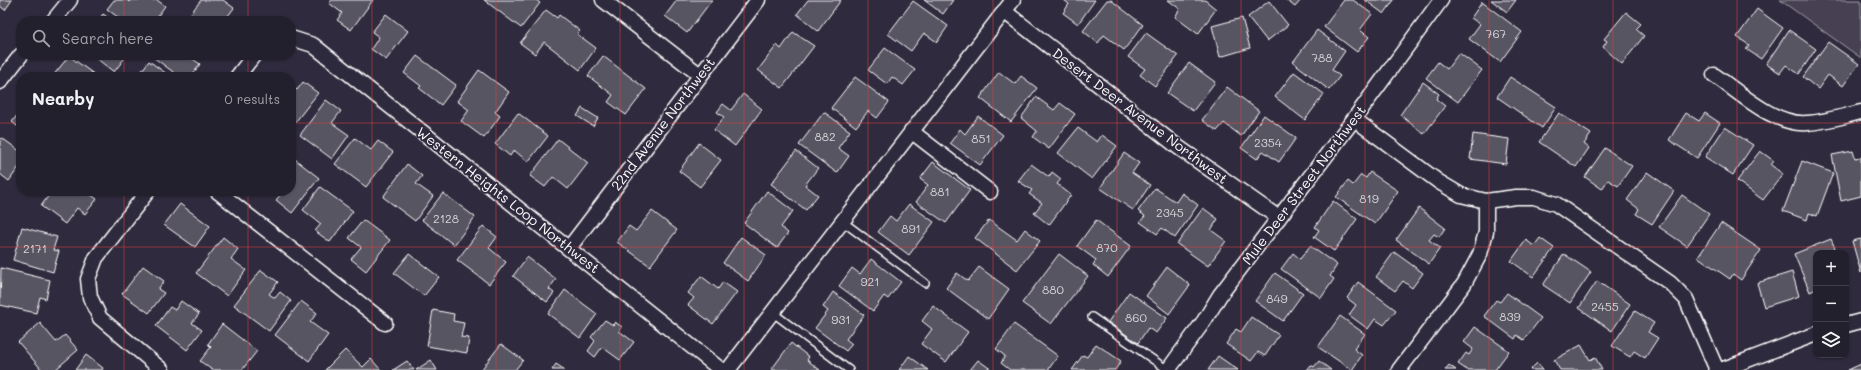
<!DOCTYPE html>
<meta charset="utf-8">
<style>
:root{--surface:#23202e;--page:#2b2836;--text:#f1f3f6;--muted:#a3a3aa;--line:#403e4a}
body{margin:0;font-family:Mali,sans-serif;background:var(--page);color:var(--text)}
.controls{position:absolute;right:12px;bottom:12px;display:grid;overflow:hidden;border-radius:8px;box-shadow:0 1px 3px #0004}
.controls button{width:36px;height:36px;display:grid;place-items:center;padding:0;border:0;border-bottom:1px solid var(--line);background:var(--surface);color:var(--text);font:20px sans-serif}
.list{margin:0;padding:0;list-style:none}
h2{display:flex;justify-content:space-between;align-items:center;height:52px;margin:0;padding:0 16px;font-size:17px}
h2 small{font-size:13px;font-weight:400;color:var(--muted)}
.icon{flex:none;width:22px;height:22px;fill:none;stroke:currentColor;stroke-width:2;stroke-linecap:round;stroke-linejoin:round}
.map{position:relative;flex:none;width:1861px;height:370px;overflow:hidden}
.search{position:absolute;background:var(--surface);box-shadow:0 1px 3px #0004;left:16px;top:16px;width:280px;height:44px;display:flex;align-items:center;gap:10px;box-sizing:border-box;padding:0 14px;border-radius:16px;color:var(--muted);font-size:15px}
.panel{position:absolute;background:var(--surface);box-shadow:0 1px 3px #0004;left:16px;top:72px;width:280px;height:124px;border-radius:16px}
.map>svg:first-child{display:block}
</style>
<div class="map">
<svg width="1861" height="370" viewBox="0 0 1861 370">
<rect width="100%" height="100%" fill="#2f2a3d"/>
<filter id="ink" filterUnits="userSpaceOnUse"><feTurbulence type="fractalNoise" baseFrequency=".025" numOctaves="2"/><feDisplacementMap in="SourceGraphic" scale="8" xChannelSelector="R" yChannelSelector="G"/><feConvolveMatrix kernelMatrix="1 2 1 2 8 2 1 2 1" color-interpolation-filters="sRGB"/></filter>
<g filter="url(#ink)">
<!-- green -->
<path fill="#464152" stroke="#a2a0a8" d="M1780,0H1861V58Z"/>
<!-- building -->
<path fill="#595564" stroke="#fff" d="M0,0H12L5,10L0,6Z
M114,0H127L129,2L131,0H157L165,6L154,21H123L107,9Z
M201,0H223L234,8L224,21H185Z
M332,0H373L351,30L337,20L342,13L329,3Z
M484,0H536L540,3L521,28Z
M677,0H712L687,33L665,16Z
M808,0H841L818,31L797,14Z
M924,0H953L943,14Z
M1064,0H1095L1078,24L1063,13L1069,4Z
M1107,0H1111L1143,25L1124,50L1104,35L1098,43L1083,31Z
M1168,0H1205L1216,9L1198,34L1175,17L1180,9Z
M1286,0H1301L1295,7Z
M1344,0H1353L1372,14L1360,30L1369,37L1357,52L1324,27Z
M1365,0H1394L1384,14Z
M1491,0H1516L1507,12Z
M913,1L948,26L937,42L924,33L911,51L888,34Z
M1269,1L1288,25L1267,41L1248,17Z
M1482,2L1522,32L1500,62L1469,39L1480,24L1471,18Z
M1757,9L1783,28L1761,59L1746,49L1749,45L1737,37Z
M546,10L557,18L559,15L580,31L577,34L596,48L580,70L544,42L535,54L520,43Z
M1626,12L1641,24L1636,29L1644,36L1622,64L1603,47L1607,41L1604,39Z
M103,14L113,21H98Z
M386,14L408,31L386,60L371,49L379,37L372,32Z
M1242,18L1250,48L1220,57L1212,26Z
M1317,30L1345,51L1332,70L1340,76L1329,90L1293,62Z
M1789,30L1816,49L1799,74L1786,65L1780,73L1766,64Z
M793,32L814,46L782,88L758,70L777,45L781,49Z
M1146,33L1178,56L1155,86L1140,75L1145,69L1128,57Z
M1828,42L1859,64L1843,86L1828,75L1818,89L1803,77Z
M885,48L915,70L903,85L892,77L887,84L868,70Z
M1459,53L1482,70L1458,102L1426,78L1438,62L1447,69Z
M92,55H127L114,72Z
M155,55H191L190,57L200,64L191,77H180L153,57Z
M69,56L95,75L93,77H52Z
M417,56L456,85L441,105L419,88L421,86L404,73Z
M603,56L646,89L626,115L608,102L613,95L588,76Z
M149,61L171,77H137Z
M1189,63L1215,82L1193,111L1167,93Z
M479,70L509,92L495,112L500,116L484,138L461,121L469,110L457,101Z
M999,72L1015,84L1021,76L1037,88L1011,122L980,98Z
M1294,72L1324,94L1305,120L1275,97Z
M855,77L889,102L877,118L868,111L856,127L831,108Z
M1510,77L1556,107L1542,128L1497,97Z
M303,82L318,93L293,125L291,123V85L297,90Z
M1423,82L1439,94L1436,99L1445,106L1424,134L1400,115Z
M1227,87L1259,111L1241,136L1224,123L1217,131L1202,120Z
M743,94L762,109L735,146L714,130L724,117L717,112L723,104L731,110Z
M1036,97L1054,110L1060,103L1075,114L1049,149L1033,137L1037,131L1021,118Z
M326,100L341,111L332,123L349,135L332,159L300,135Z
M582,108L598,118L593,126L577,116Z
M21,110V129L12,122Z
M824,112L850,131L838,148L849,156L837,173L799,145Z
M518,113L548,136L528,162L514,150L510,156L495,144Z
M1559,113L1591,134L1584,144L1589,148L1576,167L1539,142Z
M1686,113L1699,121L1705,113L1720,123L1697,158L1669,140Z
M1264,115L1296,138L1279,162L1263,151L1257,159L1241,148Z
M978,116L1003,135L980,165L950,143L960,129L965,134Z
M1725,127L1753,145L1733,175L1705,157Z
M1078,128L1097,142L1102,135L1117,146L1092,179L1058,153Z
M1473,134L1509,139L1506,164L1470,159Z
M2,138L21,152V164L9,181L0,174V140Z
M355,138L371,150L378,141L393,152L366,187L335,164Z
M558,139L588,163L568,189L553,177L545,187L530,176Z
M699,143L721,160L700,187L679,171Z
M1605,148L1632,166L1618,186L1608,180L1602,189L1585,177Z
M796,151L818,168L805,185L818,195L806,210L771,184Z
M1760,151L1774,161L1771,165L1783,174L1763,200L1737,181Z
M1853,151L1855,158L1861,157V196L1841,201L1832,155Z
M1124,153L1139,163L1132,173L1150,185L1133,210L1100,188Z
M291,156L319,178L292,213L276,200L282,193L279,191H291Z
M1802,161L1833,173L1817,216L1809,213L1807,220L1783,211Z
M933,162L970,190L946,223L916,202L928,185L920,179Z
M407,164L422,176L416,184L433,196L415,221L383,197Z
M1031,164L1049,177L1052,172L1061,179L1057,184L1071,195L1049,225L1034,213L1042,203L1029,194L1032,190L1018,181Z
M1370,172L1398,191L1375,224L1336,197L1348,181L1353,185L1361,175L1366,178Z
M1647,172L1674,191L1652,224L1636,214L1639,209L1627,200Z
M320,187L353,211L330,242L315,231L321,224L303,210Z
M1155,188L1176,202L1182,193L1198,205L1175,238L1162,228L1157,234L1140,222L1145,216L1138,211Z
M52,191H85L97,199L85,214L77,208L65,224L41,206Z
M767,191L793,211L781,227L788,233L777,248L744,223Z
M443,193L475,217L454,245L422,220Z
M1682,195L1709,214L1687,246L1659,227Z
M1333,201L1357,219L1334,251L1314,237L1319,230L1315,227Z
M180,204L210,226L195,247L164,225Z
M909,204L934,222L909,255L878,232L890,216L896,221Z
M1203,208L1218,219L1211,230L1226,241L1208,266L1177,244Z
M1419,208L1445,228L1439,237L1434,234L1429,240L1440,248L1429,264L1396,240Z
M652,211L677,230L650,266L617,242L629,226L636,231Z
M363,220L390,240L366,271L351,259L361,247L349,238Z
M989,220L1017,240L1025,229L1040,241L1017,270L975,238Z
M1096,220L1131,246L1108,277L1093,265L1096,260L1077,246Z
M1721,223L1761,250L1741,280L1733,274L1730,279L1698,257Z
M483,226L497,237L489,248L506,262L489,284L457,260Z
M22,227L57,237L53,250L59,251L53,272L13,260Z
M223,237L238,249L231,259L246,270L227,296L196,273Z
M741,237L766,255L748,281L723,263Z
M1540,238L1554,248L1533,277L1511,261L1526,240L1534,246Z
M1831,239L1837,253H1816V289L1810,292L1794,254Z
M1861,239V273L1852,241Z
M1310,246L1337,265L1330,276L1334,279L1321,298L1281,269L1293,253L1300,259Z
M1394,252L1423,273L1412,288L1403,281L1395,291L1376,277Z
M409,254L439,277L424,296L394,273Z
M1059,254L1088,276L1051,324L1022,303Z
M1564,254L1591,272L1570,303L1543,285Z
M527,257L556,279L549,289L554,293L547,302L513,276Z
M871,259L901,282L888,299L884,296L873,311L839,286L852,268L860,274Z
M143,266L164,281L158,289L164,293L149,313L122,294Z
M979,267L1009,289L988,319L946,288L957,273L968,281Z
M1167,267L1190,285L1169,314L1146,296Z
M1,268L50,280L46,299L40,297L36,313L0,305Z
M261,270L278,282L269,294L275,298L280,292L291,301L269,331L234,305Z
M1792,272L1799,296L1764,307L1757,283Z
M1275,273L1303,293L1283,321L1255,301Z
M701,276L718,289L723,282L737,292L713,324L688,305L694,298L688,293Z
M1597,281L1630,304L1612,331L1579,308Z
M1358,282L1396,310L1384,325L1375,319L1368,329L1349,315L1356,305L1347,298Z
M565,290L597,314L580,338L548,314Z
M833,292L864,315L846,339L852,344L846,351L815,328L828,311L823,307Z
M1129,292L1167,318L1156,333L1148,328L1138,343L1108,322Z
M1507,293L1541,318L1524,340L1517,335L1515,339L1484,316L1496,300L1500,302Z
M181,301L199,314L192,323L202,330L187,350L156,326L170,307L175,310Z
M301,301L317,313L310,322L328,335L309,361L275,335Z
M933,306L968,332L946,362L921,344L932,329L922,321Z
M433,310L454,314L453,321L464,323L461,337L469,338L467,353L427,346Z
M1635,311L1654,323L1648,332L1658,338L1645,358L1634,351L1630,357L1612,346Z
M1340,316L1365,334L1354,349L1362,355L1352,370L1318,347Z
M1251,317L1279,335L1265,356L1258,352L1251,361L1226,344L1236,329L1241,332Z
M605,320L613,325L615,322L622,327L619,331L634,342L620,360L602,347L595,357L588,351L595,341L591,337Z
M40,323L56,342L65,335L78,350L55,370H42L18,342Z
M222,324L257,351L242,370H212L200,361L211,347L208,344Z
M1014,324L1058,356L1048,370H1010L1001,363L1005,356L996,349Z
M1475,327L1509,351L1495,370H1467L1458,364L1466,353L1469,355L1473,349L1464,342Z
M791,343L809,357L807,360L820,370H771Z
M501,344L523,360L515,370H481Z
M1096,344L1121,361L1115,370H1072L1083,355L1087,357Z
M1581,345L1590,360L1595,357L1602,370H1560L1554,360Z
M345,350L363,367L371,359L381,370H325Z
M86,355L103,368L102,370H75Z
M909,356L928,370H899Z
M1218,356L1238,370H1208Z
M431,360L437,370H416Z
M978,360L992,370H970Z
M407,361L414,370H393Z
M1319,361L1331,370H1307L1311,365L1314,367Z
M1537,363L1543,370H1530Z
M556,364L565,370H552Z
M1861,364V370H1848Z
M1449,365L1456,370H1445Z"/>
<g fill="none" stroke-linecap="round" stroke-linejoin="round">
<defs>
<path id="lane" d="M842,221L925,283
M772,312L849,370
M1092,317L1168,370"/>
<path id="street" d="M603,0L700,75
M1004,11L1178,147L1279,218
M53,21L70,0
M291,38L313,45L721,370
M1714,75C1739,92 1775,126 1807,123C1825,122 1844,116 1861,112
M237,77L254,55
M0,82L21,55
M1354,119L1439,182L1461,195L1486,201L1516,197H1534L1556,204L1670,283L1686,299L1717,370
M911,131L990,192
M148,191L96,258L88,279L90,297L100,318L162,370
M217,191L385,323
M569,248L758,0
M1846,325L1861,321
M728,370L1013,0
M1168,370L1204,321L1220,295L1354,119L1441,0
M1399,370L1464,284L1480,254L1486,232V201
M1721,370L1816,334"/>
</defs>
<!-- lane casing -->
<use href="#lane" stroke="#fff" stroke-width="10"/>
<!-- street casing -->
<use href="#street" stroke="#fff" stroke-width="17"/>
<!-- lane -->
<use href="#lane" stroke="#2f2a3d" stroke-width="7"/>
<!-- street -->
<use href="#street" stroke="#2f2a3d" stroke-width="14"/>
</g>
</g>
<!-- grid -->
<path fill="none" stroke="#da3e3e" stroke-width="1" stroke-opacity="0.55" d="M124,0V21M248,0V21M372,0V370M496,0V370M620,0V370M744,0V370M868,0V370M993,0V370M1117,0V370M1241,0V370M1365,0V370M1489,0V370M1613,0V370M1737,0V370M124,55V77M248,55V77M0,123H21M291,123H1861M124,191V370M248,191V370M0,247H1861"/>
<g text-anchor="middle" stroke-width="3.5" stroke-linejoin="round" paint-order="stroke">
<!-- number labels -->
<g font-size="12" fill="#d6d4d8">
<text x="1496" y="38">767</text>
<text x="1322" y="62">788</text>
<text x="825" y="141">882</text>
<text x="981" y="143">851</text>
<text x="1268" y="147">2354</text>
<text x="940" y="196">881</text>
<text x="1369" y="203">819</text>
<text x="1170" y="217">2345</text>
<text x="446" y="223">2128</text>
<text x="911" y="233">891</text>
<text x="1107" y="252">870</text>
<text x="35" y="253">2171</text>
<text x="870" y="286">921</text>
<text x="1053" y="294">880</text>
<text x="1277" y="303">849</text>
<text x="1605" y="311">2455</text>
<text x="1510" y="321">839</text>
<text x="1136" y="322">860</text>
<text x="841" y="324">931</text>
</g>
<!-- street labels -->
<g font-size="14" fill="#fff" stroke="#2f2a3d">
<text transform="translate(1140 116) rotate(37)" y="5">Desert Deer Avenue Northwest</text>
<text transform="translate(663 124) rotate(-53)" y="5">22nd Avenue Northwest</text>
<text transform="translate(1304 185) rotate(-53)" y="5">Mule Deer Street Northwest</text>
<text transform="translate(508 200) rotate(38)" y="5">Western Heights Loop Northwest</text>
</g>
</g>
</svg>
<div class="controls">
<button>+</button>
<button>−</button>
<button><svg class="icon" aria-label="layers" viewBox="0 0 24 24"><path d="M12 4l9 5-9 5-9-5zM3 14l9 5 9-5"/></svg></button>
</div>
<div class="search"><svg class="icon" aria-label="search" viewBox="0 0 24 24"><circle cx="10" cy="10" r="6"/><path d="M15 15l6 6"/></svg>Search here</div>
<section class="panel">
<h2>Nearby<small>0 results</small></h2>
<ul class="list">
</ul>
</section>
</div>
